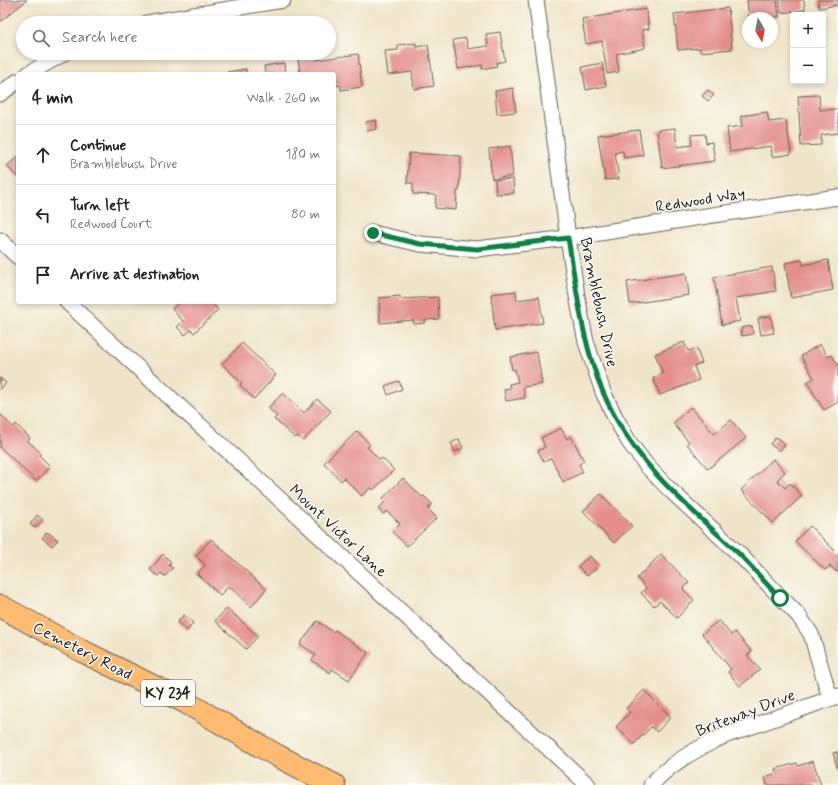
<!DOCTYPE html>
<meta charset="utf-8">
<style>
:root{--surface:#fff;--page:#f6f6f6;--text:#222;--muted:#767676;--line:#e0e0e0}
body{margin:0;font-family:Mynerve,sans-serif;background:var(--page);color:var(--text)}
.controls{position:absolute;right:12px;top:12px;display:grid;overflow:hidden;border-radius:4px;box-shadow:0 2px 6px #0003}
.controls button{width:36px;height:36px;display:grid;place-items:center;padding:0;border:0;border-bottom:1px solid var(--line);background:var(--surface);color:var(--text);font:20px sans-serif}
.compass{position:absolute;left:742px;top:12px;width:36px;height:36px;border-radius:50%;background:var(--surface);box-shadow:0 2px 6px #0003;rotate:170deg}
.stop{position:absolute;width:12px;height:12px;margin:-9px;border:3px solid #0b8043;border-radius:50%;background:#fff}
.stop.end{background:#0b8043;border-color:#fff;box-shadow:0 1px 4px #0008}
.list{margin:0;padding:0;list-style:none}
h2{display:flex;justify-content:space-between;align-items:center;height:52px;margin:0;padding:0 16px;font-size:17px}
h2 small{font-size:13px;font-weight:400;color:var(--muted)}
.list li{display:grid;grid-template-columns:26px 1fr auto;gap:12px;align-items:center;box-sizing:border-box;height:60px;padding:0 16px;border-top:1px solid var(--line)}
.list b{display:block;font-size:15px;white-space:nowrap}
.list p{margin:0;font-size:13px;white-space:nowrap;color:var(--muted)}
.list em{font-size:13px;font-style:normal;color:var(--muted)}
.icon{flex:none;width:22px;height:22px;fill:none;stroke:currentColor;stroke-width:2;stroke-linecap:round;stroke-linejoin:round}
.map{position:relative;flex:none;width:838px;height:785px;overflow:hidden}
.search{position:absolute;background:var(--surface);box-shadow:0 2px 6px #0003;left:16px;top:16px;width:320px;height:44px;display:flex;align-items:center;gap:10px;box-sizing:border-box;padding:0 14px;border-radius:22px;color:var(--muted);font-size:15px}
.panel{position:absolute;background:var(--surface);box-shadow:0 2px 6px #0003;left:16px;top:72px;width:320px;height:232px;border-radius:4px}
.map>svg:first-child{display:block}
</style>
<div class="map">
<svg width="838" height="785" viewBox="0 0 838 785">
<rect width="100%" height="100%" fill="#fdfcf7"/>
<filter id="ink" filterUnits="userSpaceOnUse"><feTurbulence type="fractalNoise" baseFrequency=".025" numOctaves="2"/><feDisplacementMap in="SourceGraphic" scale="8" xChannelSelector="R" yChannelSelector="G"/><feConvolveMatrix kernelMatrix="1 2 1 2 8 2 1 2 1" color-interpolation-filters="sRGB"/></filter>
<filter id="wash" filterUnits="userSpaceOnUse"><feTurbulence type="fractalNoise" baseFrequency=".012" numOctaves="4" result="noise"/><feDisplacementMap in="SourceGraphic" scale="16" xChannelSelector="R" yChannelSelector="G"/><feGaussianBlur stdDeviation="0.9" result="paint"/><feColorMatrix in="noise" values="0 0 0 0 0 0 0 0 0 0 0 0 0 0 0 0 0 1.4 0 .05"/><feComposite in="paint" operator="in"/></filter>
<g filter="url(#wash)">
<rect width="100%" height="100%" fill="#efe4c7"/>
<g id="blocks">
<!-- building -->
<path fill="#e48f8d" d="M0,0H27L0,22Z
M747,0H777L779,17L749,18Z
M779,0H804L805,10L781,13Z
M818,0H838V5L819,8Z
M728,8L732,49L700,52V48L678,50L674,14Z
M646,9L649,29L642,30L645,48L616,54L619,72L607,74L602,41L586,44L582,19Z
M500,32L505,61L496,63L497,66L482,69V65L458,69L453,40L466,38L468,49L488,46L486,34Z
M416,43V47L428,45L434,86L414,89L412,72L388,75L385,51L398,50V45Z
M358,54L362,87L341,90V85L334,86V74H300L298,58L316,56L317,60Z
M284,63L285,74H265L264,66Z
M602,63L606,86L586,90L582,67Z
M246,69V74H227V72Z
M513,88L516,112L497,114L495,91Z
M708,90L714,95L708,101L702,96Z
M819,95L820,110L838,109V133L821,135V145L801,146L798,96Z
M767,112L769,122L786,120L791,154L772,157L771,146L730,152L727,128L743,126L741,116Z
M376,120L377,129L367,131L366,122Z
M675,128L677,147L692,145L691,135L705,134L706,143L712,142L715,161L662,168L657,130Z
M639,130L643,155L624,158L623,151L615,153L619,179L605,180L598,135Z
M510,146L513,176L492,179L489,149Z
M409,153L461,156L459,191H457L456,210L435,208L436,195L413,194V183H407Z
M18,156V178L7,166Z
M513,179L514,193L496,194L495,180Z
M802,260L803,265L828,260L833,290L791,298L785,263Z
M772,267L776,291L736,298L740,321L722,325L714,277Z
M686,273L689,295L630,304L627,282Z
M516,291L517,300L539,297L543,323L495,330L491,294Z
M400,296V299L438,297L439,319L425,320V323L414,324L413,320L380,323L379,298Z
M179,302H211L218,310L194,333L191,330L185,335L177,327L183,321L172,309Z
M771,316L774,333L761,335L758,318Z
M752,326L753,334L742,336L741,328Z
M684,342L688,351L696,348L702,363L694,366L699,380L660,395L653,378L663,374L655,354Z
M242,343L276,375L254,399L240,385L242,383L222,364Z
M820,344L828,357L832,355L838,365V402L824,410L807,382L814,378L801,356Z
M537,352L542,384L523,387L525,398L506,401L504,389L510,388L509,384L518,382L515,369L512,370L510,357Z
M0,378L6,383L0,390Z
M399,381L402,389L388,395L385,386Z
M283,393L304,413L317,399L331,411L303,441L298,436L295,438L274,419L277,416L268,408Z
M691,407L714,434L731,420L746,438L708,469L687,444L689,442L673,423Z
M0,414L13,427L16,424L30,438L28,441L41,453L39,455L50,466L36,481L0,447Z
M561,428L567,439L571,436L584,461L579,464L583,472L563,482L551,458L544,462L538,451L545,447L541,438Z
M357,431L370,445L367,447L380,460L382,458L394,470L373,490L371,487L362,496L344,478L341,481L324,463Z
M776,437L785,444L779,451L770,444Z
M459,439L463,448L455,452L451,443Z
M773,459L785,472L777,480L785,488L790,483L802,496L773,523L741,490Z
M403,478L422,497L424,496L432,504L428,509L437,518L407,546L392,532L400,524L387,511L384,514L378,509L386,501L383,498Z
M601,494L632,526L614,543L583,511Z
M37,515L43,520L35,528L30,524Z
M810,526L838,554V571L837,572L830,566L825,570L795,541Z
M47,532L58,540L52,546L42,538Z
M211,539L266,589L251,607L229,586L220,595L197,574L205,565L196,556Z
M163,554L171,562L169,565L173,568L165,576L161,573L158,576L150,570Z
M661,554L689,583L683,589L694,600L677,618L660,601L654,606L641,593L646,588L637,578Z
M590,556L599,566L587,576L578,566Z
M227,608L258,636L246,649L215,621Z
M184,615L193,623L187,631L177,622Z
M719,620L731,635L735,632L752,652L747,655L760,670L740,686L728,672L731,669L702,634Z
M317,621L333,632L335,630L368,653L349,680L332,669L330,673L312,660L316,655L300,644Z
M644,690L671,717L657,732L651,727L634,744L616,727L630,712L626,709Z
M838,752V771L833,753Z
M813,761L821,785H767L765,777L777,773L775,769L797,763L798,766Z"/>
</g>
</g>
<g filter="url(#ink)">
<use href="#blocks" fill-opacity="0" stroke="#666258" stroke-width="1"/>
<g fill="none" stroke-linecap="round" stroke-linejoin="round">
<defs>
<path id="street" d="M536,0L568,238L577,296L586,342L603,392L615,417L629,442L647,466L668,488L738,553L798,615L811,634L830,698
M147,23L283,0
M28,74L64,53
M0,94L18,81
M373,233L420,244L477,249L568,238L713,215L838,197
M0,240L18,257
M67,302L588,785
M651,785C671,762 699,747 727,735L838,696"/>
<path id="primary" d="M0,606L80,650L187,703L276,755L334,785"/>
</defs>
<!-- street casing -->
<use href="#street" stroke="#666258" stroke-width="17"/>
<!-- primary casing -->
<use href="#primary" stroke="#666258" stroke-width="24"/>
<!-- street -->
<use href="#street" stroke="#fff" stroke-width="15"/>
<!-- primary -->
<use href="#primary" stroke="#febb71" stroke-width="22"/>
</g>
</g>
<g fill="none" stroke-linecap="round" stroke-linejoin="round" filter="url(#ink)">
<!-- route -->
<path stroke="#0b8043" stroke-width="5" d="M373,233L420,244L477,249L568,238C577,290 582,344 603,392C632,461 683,502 736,551C752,566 765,583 780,598"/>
</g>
<g text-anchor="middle" stroke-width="3" stroke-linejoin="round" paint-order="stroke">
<!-- shield labels -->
<rect fill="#fdfcf7" stroke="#605f5e" stroke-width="1" x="141" y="680" width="54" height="26" rx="3"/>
<g font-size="15" font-weight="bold" fill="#1c1c1c">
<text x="168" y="698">KY 234</text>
</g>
<!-- street labels -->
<g font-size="16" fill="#1c1c1c" stroke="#fdfcf7">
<text transform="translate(700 199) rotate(-9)" y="6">Redwood Way</text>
<text transform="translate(600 302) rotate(78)" y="6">Bramblebush Drive</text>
<text transform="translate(339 530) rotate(43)" y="6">Mount Victor Lane</text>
<text transform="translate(83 650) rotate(27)" y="6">Cemetery Road</text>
<text transform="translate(745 712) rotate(-21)" y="6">Briteway Drive</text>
</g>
</g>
</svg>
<div class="controls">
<button>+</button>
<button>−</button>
</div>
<svg class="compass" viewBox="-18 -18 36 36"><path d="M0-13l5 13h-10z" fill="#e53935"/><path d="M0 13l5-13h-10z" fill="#767676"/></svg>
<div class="stop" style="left:780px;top:598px"></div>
<div class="stop end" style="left:373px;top:233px"></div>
<div class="search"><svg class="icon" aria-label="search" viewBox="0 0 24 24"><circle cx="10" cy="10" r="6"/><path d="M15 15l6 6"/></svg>Search here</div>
<section class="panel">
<h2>4 min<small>Walk · 260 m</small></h2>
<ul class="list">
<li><svg class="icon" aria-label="ahead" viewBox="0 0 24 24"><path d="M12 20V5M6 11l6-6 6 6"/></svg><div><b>Continue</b><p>Bramblebush Drive</p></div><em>180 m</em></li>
<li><svg class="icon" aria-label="left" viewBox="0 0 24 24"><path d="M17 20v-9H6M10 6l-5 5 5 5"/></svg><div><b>Turn left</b><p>Redwood Court</p></div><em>80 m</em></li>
<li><svg class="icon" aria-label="arrive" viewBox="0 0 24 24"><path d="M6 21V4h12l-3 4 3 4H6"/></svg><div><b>Arrive at destination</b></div></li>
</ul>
</section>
</div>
